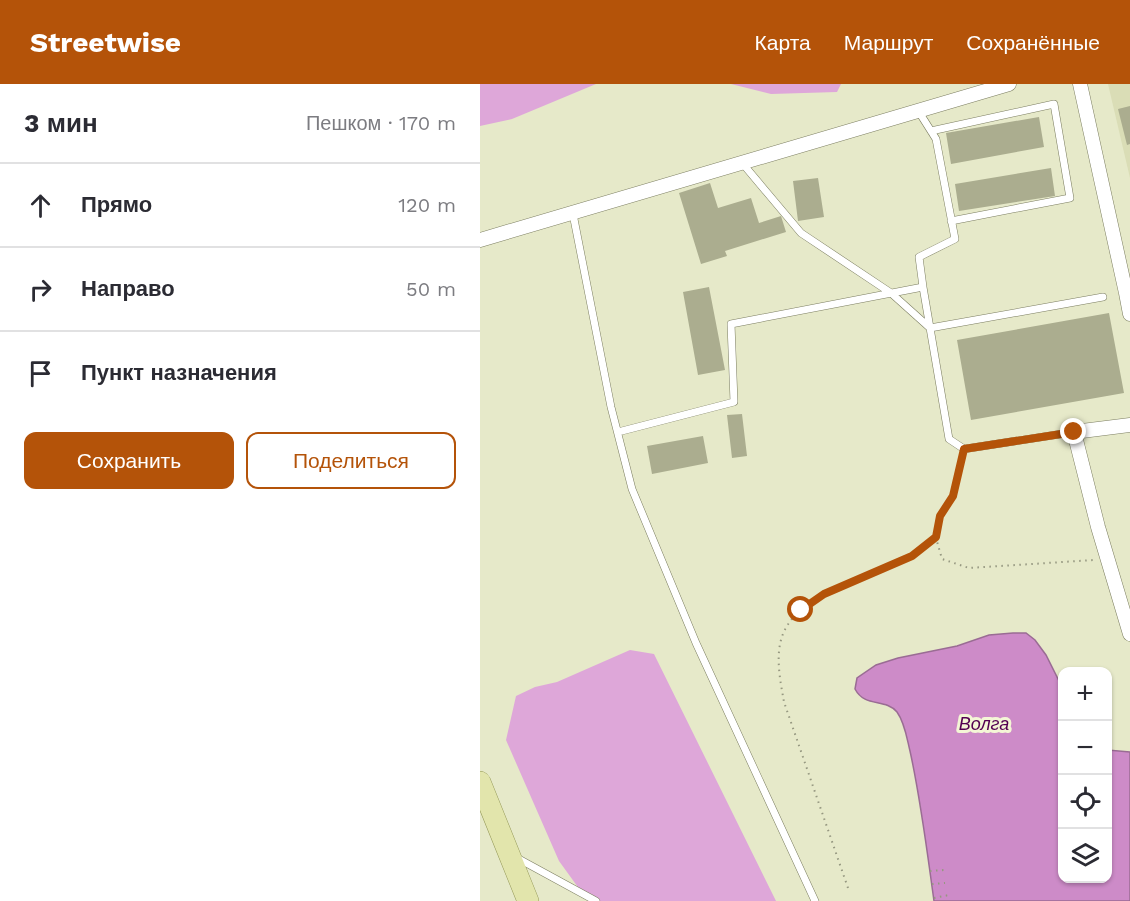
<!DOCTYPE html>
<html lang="ru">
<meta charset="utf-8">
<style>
:root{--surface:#fff;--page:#f2f2f3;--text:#2b2b33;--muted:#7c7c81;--line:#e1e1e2;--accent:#b45309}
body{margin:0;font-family:"Work Sans",sans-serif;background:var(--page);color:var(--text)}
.controls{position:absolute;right:18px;bottom:18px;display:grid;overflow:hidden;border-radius:12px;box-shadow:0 2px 4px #0004}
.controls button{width:54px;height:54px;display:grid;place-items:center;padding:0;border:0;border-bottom:2px solid var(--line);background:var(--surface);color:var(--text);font:30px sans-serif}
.stop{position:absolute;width:18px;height:18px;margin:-14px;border:4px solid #b45309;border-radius:50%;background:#fff}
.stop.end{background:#b45309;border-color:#fff;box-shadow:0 2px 6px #0008}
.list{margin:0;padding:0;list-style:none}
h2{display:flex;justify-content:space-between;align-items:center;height:78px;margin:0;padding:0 24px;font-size:26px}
h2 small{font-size:20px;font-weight:400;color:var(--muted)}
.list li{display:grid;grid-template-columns:39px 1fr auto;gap:18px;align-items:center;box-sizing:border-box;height:84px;padding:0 24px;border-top:2px solid var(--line)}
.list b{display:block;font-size:22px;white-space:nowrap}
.list em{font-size:20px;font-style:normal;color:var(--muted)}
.actions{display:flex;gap:12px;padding:18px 24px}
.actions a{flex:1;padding:14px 0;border:2px solid var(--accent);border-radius:12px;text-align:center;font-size:21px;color:var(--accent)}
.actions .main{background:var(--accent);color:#fff}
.icon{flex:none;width:33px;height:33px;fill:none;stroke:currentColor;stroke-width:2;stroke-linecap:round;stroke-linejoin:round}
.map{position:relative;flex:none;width:650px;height:817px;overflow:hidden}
header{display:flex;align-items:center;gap:36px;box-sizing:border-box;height:84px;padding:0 30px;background:var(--accent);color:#fff}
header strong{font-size:28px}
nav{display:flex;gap:33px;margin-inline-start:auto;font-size:21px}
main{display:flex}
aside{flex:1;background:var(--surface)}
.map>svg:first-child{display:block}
</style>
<header>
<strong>Streetwise</strong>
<nav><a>Карта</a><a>Маршрут</a><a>Сохранённые</a></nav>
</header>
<main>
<aside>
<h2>3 мин<small>Пешком · 170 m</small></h2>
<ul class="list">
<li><svg class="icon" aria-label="ahead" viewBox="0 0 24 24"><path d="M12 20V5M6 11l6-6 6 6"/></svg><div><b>Прямо</b></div><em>120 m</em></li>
<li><svg class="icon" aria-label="right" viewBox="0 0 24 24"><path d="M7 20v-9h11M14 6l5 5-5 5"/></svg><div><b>Направо</b></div><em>50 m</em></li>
<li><svg class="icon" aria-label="arrive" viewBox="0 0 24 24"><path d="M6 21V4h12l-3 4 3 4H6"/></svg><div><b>Пункт назначения</b></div></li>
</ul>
<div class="actions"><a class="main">Сохранить</a><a>Поделиться</a></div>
</aside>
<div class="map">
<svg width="650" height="817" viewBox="0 0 650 817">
<rect width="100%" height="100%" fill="#e6e9c9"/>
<!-- built -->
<path fill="#daddb6" d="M628,0H650V94Z"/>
<!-- green -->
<path fill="#dea7d9" d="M0,0H116L32,35L0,42Z
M251,0H361L357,8L291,10Z
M150,566L174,570L296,817H108L79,777L26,656L36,612L55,603L77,598Z"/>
<!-- water -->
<path fill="#cd8bc8" stroke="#9a6c94" stroke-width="1.5" d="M533,549H546L555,556L566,571L582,603V794H628V666L650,668V817H454C447,767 441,717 430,667C427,655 425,639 417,628C405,614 385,624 375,605L377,594L396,581L418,574L477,562L509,551Z"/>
<!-- building -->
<path fill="#abad8f" d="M650,22V60L647,61L638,25Z
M559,33L564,63L471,80L466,49Z
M571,84L575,112L479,127L475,100Z
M338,94L344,133L318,137L313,97Z
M230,99L238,124L271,114L279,139L301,132L306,148L245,167L247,172L221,180L199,109Z
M229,203L245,286L218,291L203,208Z
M629,229L644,309L491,336L477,256Z
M262,330L267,372L252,374L247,331Z
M223,352L228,379L172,390L167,362Z"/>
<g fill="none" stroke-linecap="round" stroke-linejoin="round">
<defs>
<path id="lane" d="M439,28L456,55L475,155L439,173L443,203
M451,47L574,20L590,114L471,137
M263,80L321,149L411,209L450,244L623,213
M93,130L131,323L152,405L216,559L335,817
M138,348L254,318L251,240L443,203L469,355L484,365L594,348
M37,774L116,817"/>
<path id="street" d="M600,0L646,209L650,212
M0,156L529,0
M646,209L650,230
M650,341L594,348L618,443L650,550"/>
<path id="primary" d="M0,698L48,817"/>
</defs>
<!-- lane casing -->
<use href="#lane" stroke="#7b7d60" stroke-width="8"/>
<!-- street casing -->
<use href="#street" stroke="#7b7d60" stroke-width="15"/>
<!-- primary casing -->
<use href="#primary" stroke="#929655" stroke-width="22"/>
<!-- path -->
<path stroke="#969881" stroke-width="2" stroke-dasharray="1.5 4.5" stroke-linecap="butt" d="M482,374L473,412L460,432L456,454L462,475L489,484L614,476
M450,787L464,786
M452,800L465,799
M368,804L304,618C300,595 293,564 307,542C330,504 393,491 430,472C440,468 448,460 456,454
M454,814L469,811"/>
<!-- lane -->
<use href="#lane" stroke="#fff" stroke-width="7"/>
<!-- street -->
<use href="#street" stroke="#fff" stroke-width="14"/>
<!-- primary -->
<use href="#primary" stroke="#e2e5ac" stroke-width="21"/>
</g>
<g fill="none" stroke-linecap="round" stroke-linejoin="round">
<!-- route -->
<path stroke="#b45309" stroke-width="8" d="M321,526L344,510L432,472L456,453L460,432L473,412L484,365L594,348"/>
</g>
<g text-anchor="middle" stroke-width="6" stroke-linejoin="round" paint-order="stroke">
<!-- water labels -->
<g font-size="18" font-style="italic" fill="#530051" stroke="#f4f6d6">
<text x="504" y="646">Волга</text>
</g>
</g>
</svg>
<div class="controls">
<button>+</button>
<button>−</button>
<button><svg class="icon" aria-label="locate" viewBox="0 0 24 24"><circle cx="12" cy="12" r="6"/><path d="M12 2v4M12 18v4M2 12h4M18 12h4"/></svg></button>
<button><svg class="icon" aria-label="layers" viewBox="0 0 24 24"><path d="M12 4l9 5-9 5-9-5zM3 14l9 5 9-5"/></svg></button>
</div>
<div class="stop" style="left:321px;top:526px"></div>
<div class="stop end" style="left:594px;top:348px"></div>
</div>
</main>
